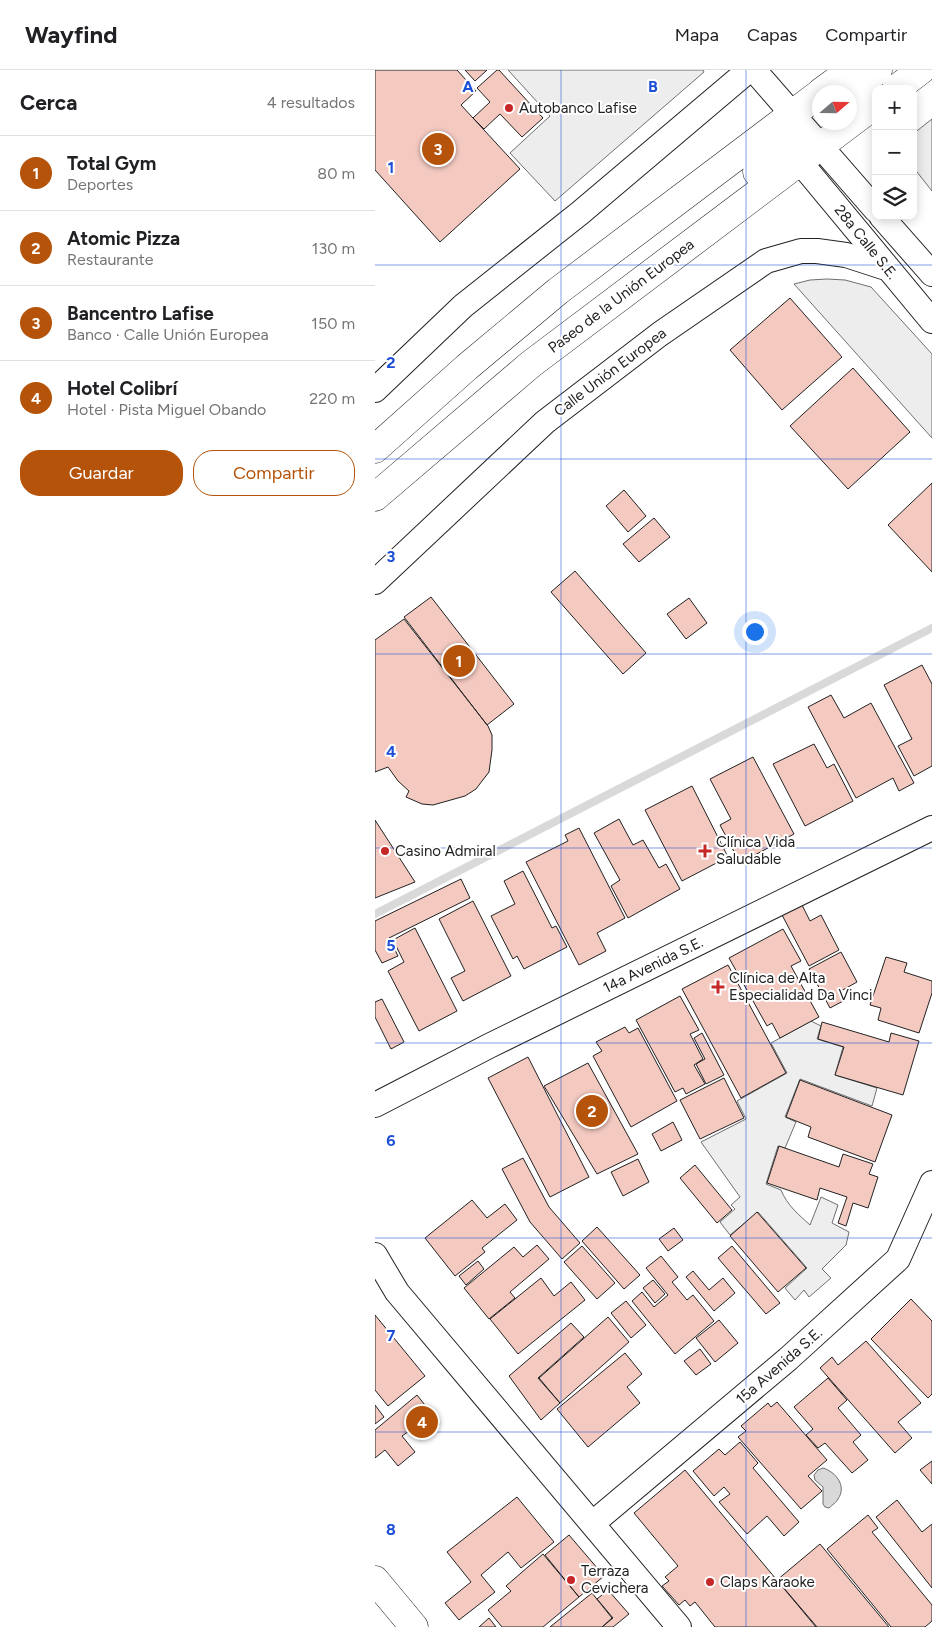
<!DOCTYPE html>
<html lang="es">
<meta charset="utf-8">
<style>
:root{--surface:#fff;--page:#f2f2f2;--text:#202124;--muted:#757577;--line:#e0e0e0;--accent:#b45309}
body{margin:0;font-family:Figtree,sans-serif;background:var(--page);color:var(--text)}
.controls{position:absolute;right:15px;top:15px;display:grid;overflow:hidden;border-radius:10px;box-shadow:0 2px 12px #0003}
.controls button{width:45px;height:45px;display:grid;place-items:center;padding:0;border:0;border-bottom:1px solid var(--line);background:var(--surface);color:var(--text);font:25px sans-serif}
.compass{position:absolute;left:437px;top:15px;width:45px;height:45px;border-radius:50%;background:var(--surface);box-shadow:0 2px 12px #0003;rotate:70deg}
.you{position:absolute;left:379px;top:561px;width:18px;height:18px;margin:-12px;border:4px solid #fff;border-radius:50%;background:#1a73e8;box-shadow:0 0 0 8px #1a73e833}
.badge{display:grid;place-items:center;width:32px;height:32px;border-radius:50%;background:var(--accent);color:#fff;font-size:16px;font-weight:700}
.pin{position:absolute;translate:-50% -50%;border:2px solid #fff;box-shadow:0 1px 5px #0006}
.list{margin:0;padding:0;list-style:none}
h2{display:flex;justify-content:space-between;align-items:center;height:65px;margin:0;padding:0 20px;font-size:21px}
h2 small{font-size:16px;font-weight:400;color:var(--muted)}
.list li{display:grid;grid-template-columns:32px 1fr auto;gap:15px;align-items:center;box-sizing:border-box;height:75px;padding:0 20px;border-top:1px solid var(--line)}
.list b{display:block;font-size:19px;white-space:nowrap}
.list p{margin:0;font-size:16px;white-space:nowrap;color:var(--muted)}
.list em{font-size:16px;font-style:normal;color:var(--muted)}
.actions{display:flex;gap:10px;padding:15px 20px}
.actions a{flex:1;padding:11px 0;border:1px solid var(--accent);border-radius:20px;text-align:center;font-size:18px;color:var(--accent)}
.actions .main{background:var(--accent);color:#fff}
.icon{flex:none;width:28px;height:28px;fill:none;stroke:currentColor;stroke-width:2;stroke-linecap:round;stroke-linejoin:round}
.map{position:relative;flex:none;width:557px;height:1557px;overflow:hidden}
header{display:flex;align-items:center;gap:30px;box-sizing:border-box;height:70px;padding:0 25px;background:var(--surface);border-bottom:1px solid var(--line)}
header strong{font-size:24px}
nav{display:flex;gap:28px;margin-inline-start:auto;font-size:18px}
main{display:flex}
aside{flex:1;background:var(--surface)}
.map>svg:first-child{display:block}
</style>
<header>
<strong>Wayfind</strong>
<nav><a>Mapa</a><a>Capas</a><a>Compartir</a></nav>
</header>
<main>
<aside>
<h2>Cerca<small>4 resultados</small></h2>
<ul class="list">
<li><span class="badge">1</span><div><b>Total Gym</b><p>Deportes</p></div><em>80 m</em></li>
<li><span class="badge">2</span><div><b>Atomic Pizza</b><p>Restaurante</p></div><em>130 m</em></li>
<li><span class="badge">3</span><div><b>Bancentro Lafise</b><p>Banco · Calle Unión Europea</p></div><em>150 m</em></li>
<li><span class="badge">4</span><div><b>Hotel Colibrí</b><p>Hotel · Pista Miguel Obando</p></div><em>220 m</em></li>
</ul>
<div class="actions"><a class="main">Guardar</a><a>Compartir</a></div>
</aside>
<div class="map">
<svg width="557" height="1557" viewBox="0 0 557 1557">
<rect width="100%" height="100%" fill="#fff"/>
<!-- green -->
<path fill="#eee" stroke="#6f6f6f" d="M436,951L446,956L442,969L468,977L460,1005L502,1018L497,1036L425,1009L410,1047L421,1052L410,1078L403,1076L391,1114L406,1120C412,1135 423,1144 435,1155L446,1127L463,1135L457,1153L474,1162L471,1175L447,1199L456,1208L434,1227L429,1220L420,1230L410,1218L432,1198L383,1142L355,1165L345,1152L360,1139L356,1135L365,1127L326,1072L371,1049L362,1031L412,1003L396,973Z"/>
<!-- parking -->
<path fill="#ededed" stroke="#6f6f6f" d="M133,0H328L329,2L180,131L135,83L175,46Z
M557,49V121L538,97V64Z
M452,209L470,210L496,217L557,284V368L419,214L435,210Z"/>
<!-- water -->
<path fill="#d9d9d9" stroke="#6f6f6f" d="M448,1398C461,1402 472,1416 463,1429C462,1432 457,1435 454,1438L450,1437L448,1434V1417L440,1410L439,1405L443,1400Z"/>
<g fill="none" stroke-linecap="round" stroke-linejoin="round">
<!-- stream -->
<path stroke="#d9d9d9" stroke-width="8" d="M0,844L557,558"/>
</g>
<!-- building -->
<path fill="#f3c9c0" stroke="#222" d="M0,0H82L101,21L86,35L145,99L65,172L0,100Z
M90,0H112L100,11Z
M122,0H124L168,48L147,67L125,44L109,59L98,48L115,32L102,18Z
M415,228L467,287L407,340L355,280Z
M478,298L535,362L473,419L415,356Z
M557,413V502L513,455Z
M249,420L271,446L253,462L231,436Z
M279,448L295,467L264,492L248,474Z
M200,501L271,583L248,604L176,522Z
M56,527L139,634L112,655L29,547Z
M314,528L332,553L311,569L292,544Z
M29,549L113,656L117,665V680L114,702L107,711L101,719L90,726L58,735L47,734L31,727L34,721L23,711L13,697L0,702V570Z
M547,595L557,614V696L539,706L523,676L537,669L509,615Z
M456,625L469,648L496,633L539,713L524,721L518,708L481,728L433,637Z
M439,674L452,698L459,694L478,731L430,756L398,694Z
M378,687L419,764L365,793L345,755L356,749L335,709Z
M317,716L353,787L307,811L270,740Z
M244,749L258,775L268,770L284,798L291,794L305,819L253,848L236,816L245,810L219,763Z
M0,750L40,812L0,828Z
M204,758L250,848L222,863L231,881L204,895L151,792L193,771L190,765Z
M148,801L177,858L181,856L192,877L149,899L142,886L138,889L116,846L140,834L129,811Z
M86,809L95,828L14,868L23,886L7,893L0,880V851Z
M98,831L136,906L88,931L76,908L90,901L64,849Z
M427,835L435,851L446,845L464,880L434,896L407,845Z
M40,858L82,941L44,961L13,901L29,892L18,870Z
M408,859L426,891L416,896L444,947L405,968L397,953L392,956L354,888Z
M466,882L482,912L466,921L470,930L455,938L434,899Z
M511,887L532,893L529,902L557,911V923L544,963L503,950L506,938L495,935Z
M353,895L411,1003L366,1028L307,919Z
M305,926L324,960L315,964L328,989L319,995L330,1014L311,1024L308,1018L300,1022L261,950Z
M7,929L29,972L16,979L0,947V932Z
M447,952L514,972L516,963L544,971L528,1025L460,1005L469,977L443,969Z
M250,957L254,963L263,958L302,1031L256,1057L218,986L227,981L221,972Z
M327,963L349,1005L331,1014L321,994L330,989L319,968Z
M153,987L214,1107L175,1127L113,1008Z
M213,993L263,1084L222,1104L169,1016Z
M349,1008L369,1048L325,1069L305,1030Z
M425,1010L517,1045L500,1092L433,1067L436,1057L411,1047Z
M298,1052L307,1070L286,1081L277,1064Z
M404,1076L464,1097L468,1084L498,1094L494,1104L503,1107L493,1138L478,1133L471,1156L463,1153L472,1127L445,1118L442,1130L392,1113Z
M148,1088L174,1137L205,1173L187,1189L155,1152L127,1099Z
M263,1089L274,1112L248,1126L236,1102Z
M320,1095L357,1140L342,1153L305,1108Z
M97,1130L112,1148L130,1134L142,1150L107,1178L110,1182L80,1206L50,1168Z
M382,1142L431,1198L403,1222L355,1166Z
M222,1157L265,1205L249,1219L207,1171Z
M299,1158L308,1170L293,1181L284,1169Z
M162,1175L174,1189L135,1222L140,1228L114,1249L89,1218L139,1177L148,1187Z
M207,1176L240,1213L222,1229L189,1192Z
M357,1176L405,1233L391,1244L343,1188Z
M286,1186L303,1207L297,1212L312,1230L318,1225L339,1251L300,1284L257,1231L267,1222L279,1237L293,1225L271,1198Z
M103,1191L109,1199L91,1215L84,1206Z
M318,1201L334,1220L348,1208L360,1223L339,1241L311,1207Z
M166,1208L179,1226L196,1212L210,1230L143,1284L115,1249Z
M278,1210L290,1224L280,1233L268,1218Z
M536,1229L557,1251V1324L553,1328L496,1269Z
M251,1231L271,1255L256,1268L236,1243Z
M0,1245L50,1306L13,1336L0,1320Z
M233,1247L254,1272L185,1333L164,1308Z
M344,1250L363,1273L340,1292L321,1268Z
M196,1253L209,1267L163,1308L185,1333L166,1350L134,1306Z
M491,1271L546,1333L523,1352L537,1368L520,1383L445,1298L457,1287L463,1295Z
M325,1279L336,1294L321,1305L309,1291Z
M250,1283L267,1304L252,1317L265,1333L213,1377L182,1339Z
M453,1308L472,1330L463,1338L486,1365L478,1372L493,1390L477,1403L450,1373L443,1378L431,1365L438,1359L419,1337Z
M42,1325L65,1354L45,1370L37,1359L27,1366L40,1382L23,1396L10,1380L0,1388V1360Z
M402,1332L452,1390L433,1406L447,1421L426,1439L363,1367L371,1361L366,1356L393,1333L396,1337Z
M0,1335L9,1347L0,1354Z
M365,1372L383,1393L378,1398L424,1452L409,1466L392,1446L372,1464L344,1432L355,1424L349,1417L339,1426L318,1401L344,1379L350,1385Z
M557,1391V1414L545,1400Z
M310,1400L441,1557H340L320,1532L315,1536L310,1530L304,1535L287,1516L294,1511L290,1507L303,1496L259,1443Z
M142,1427L179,1472L146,1498L133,1482L106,1505L120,1522L84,1550L70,1533L96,1512L72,1482Z
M522,1430L547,1462L557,1454V1518L501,1447Z
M493,1445L503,1458L497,1462L557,1535V1551L550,1557H516L452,1479Z
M194,1465L229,1506L204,1527L170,1485Z
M445,1474L514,1557H442L402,1510Z
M168,1484L204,1527L168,1557H127L113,1540L136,1521L131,1516Z
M233,1520L254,1544L238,1557H227L238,1548L222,1529Z
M217,1523L237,1548L227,1557H175Z
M114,1548L121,1557H104Z"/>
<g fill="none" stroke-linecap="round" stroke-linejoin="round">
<defs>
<path id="street" d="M379,0L501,140
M425,92L557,251
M506,146L557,204
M0,320L88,236L205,143L374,0
M0,512L170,352L285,264L391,191L426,181H442L471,185L511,198
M0,1035L114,976L557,758
M0,1185L22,1222L304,1557
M218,1453L413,1289L523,1189L557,1113"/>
<path id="secondary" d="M0,1510L39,1557"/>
<path id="highway" d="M521,19L546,0
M446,22L476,0
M474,22L503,0
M382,102C401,87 425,73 419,45
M0,379L92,297L183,221L444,24
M0,427L156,294L501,34"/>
</defs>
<!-- street casing -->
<use href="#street" stroke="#222" stroke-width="26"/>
<!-- secondary casing -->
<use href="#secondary" stroke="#222" stroke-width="29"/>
<!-- highway casing -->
<use href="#highway" stroke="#222" stroke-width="29"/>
<!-- street -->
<use href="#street" stroke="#fff" stroke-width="24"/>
<!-- secondary -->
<use href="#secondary" stroke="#fff" stroke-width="28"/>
<!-- highway -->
<use href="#highway" stroke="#fff" stroke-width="28"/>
</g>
<!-- grid -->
<path fill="none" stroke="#1d4ed8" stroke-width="1" stroke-opacity="0.55" d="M186,0V1557M371,0V1557M0,195H557M0,389H557M0,584H557M0,778H557M0,973H557M0,1168H557M0,1362H557"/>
<!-- markers -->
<g fill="#c62828" stroke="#fff" stroke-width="2">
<circle cx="134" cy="38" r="5"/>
<circle cx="10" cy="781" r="5"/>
<path d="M327.5 773.5h5v5h5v5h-5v5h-5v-5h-5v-5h5z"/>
<path d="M340.5 909.5h5v5h5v5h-5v5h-5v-5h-5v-5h5z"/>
<circle cx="196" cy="1510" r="5"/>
<circle cx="335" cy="1512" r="5"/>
</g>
<g text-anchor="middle" stroke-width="4" stroke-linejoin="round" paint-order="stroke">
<!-- poi labels -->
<g font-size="15" fill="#222" stroke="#fff" text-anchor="start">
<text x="144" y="43">Autobanco Lafise</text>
<text x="341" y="777">Clínica Vida<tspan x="341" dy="17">Saludable</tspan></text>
<text x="20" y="786">Casino Admiral</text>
<text x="354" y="913">Clínica de Alta<tspan x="354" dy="17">Especialidad Da Vinci</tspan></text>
<text x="206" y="1506">Terraza<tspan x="206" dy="17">Cevichera</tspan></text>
<text x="345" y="1517">Claps Karaoke</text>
</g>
<!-- street labels -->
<g font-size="15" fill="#222" stroke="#fff">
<text transform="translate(491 172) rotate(51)" y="5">28a Calle S.E.</text>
<text transform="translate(246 226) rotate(-37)" y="5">Paseo de la Unión Europea</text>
<text transform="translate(235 302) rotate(-37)" y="5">Calle Unión Europea</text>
<text transform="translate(278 895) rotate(-26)" y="5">14a Avenida S.E.</text>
<text transform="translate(404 1296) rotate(-41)" y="5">15a Avenida S.E.</text>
</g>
</g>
<g font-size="16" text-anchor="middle" font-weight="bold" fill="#1d4ed8" stroke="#fff" stroke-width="4" stroke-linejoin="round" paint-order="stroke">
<text x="93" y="22">A</text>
<text x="278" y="22">B</text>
<text x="16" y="103">1</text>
<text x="16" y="298">2</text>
<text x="16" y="492">3</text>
<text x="16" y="687">4</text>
<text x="16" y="881">5</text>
<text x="16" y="1076">6</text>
<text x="16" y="1271">7</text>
<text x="16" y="1465">8</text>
</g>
</svg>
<div class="controls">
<button>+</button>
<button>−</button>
<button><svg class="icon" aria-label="layers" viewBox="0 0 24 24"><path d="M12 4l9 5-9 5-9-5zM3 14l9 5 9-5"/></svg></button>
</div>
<svg class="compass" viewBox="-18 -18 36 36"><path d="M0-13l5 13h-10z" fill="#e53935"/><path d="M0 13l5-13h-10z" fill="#757577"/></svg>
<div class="you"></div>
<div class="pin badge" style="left:84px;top:591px">1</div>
<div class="pin badge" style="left:217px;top:1041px">2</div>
<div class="pin badge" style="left:63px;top:79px">3</div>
<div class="pin badge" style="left:47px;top:1352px">4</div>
</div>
</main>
